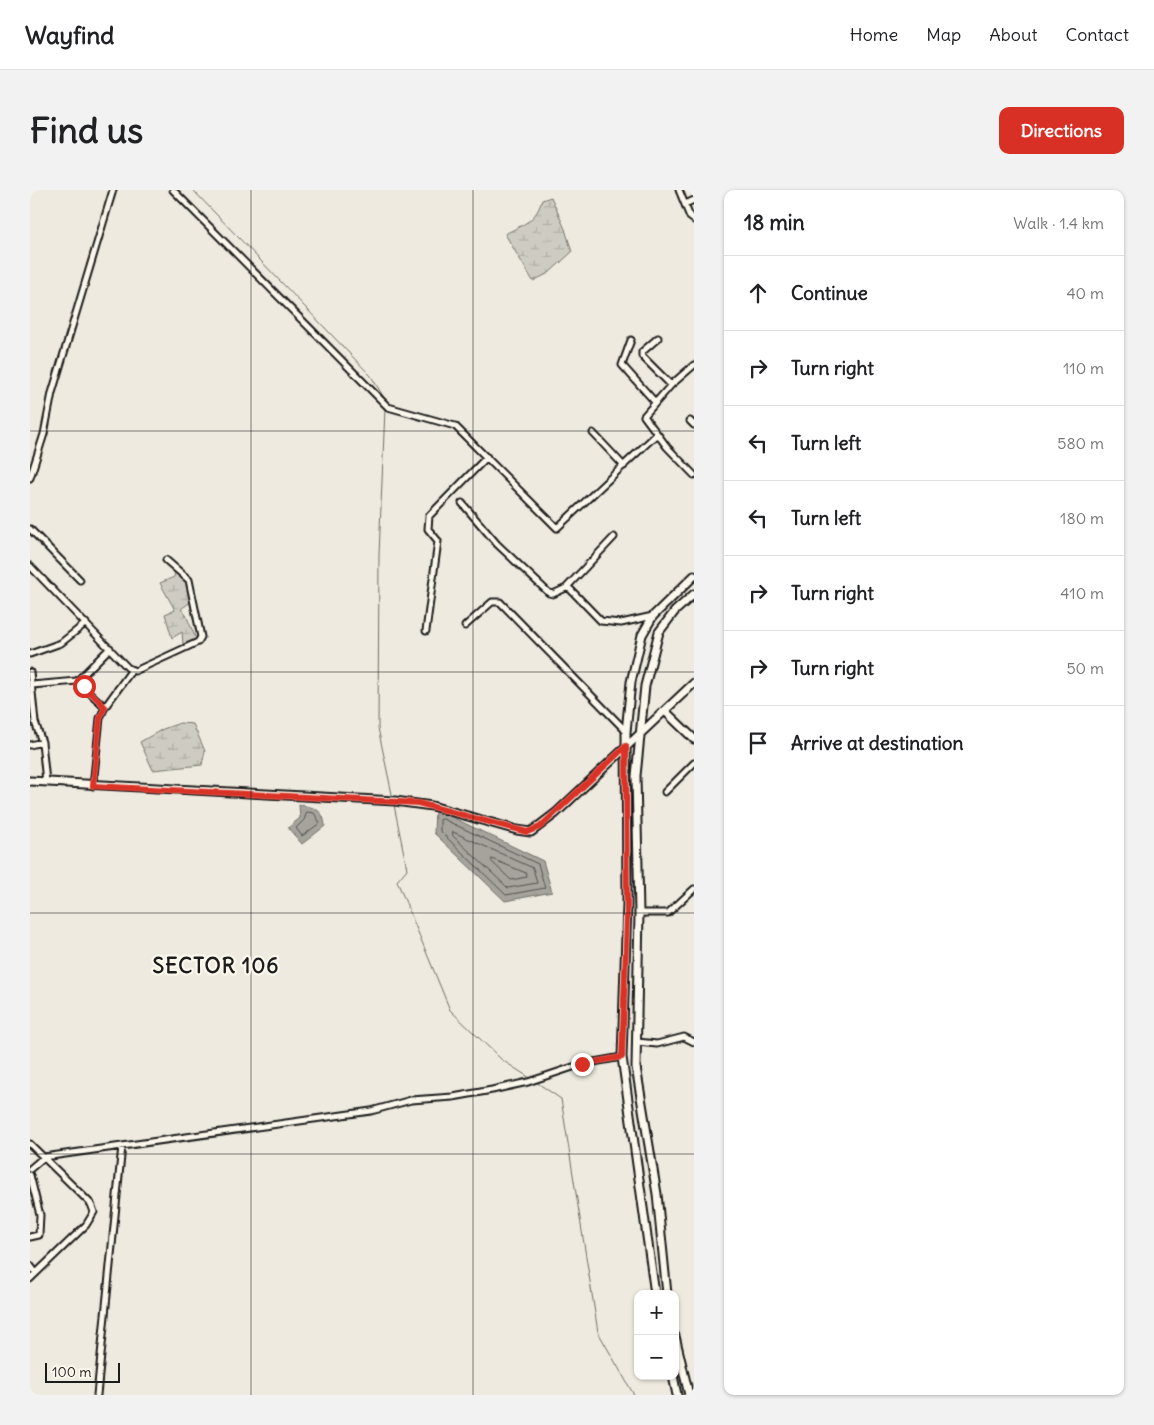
<!DOCTYPE html>
<meta charset="utf-8">
<style>
:root{--surface:#fff;--page:#f2f2f2;--text:#202124;--muted:#757577;--line:#e0e0e0;--accent:#d93025}
body{margin:0;font-family:Delius,sans-serif;background:var(--page);color:var(--text)}
.controls{position:absolute;right:15px;bottom:15px;display:grid;overflow:hidden;border-radius:10px;box-shadow:0 1px 4px #0004}
.controls button{width:45px;height:45px;display:grid;place-items:center;padding:0;border:0;border-bottom:1px solid var(--line);background:var(--surface);color:var(--text);font:25px sans-serif}
.scale{position:absolute;left:15px;bottom:12px;width:75px;box-sizing:border-box;padding-left:5px;border:2px solid #1c1c1c;border-top:0;font-size:14px;line-height:18px;white-space:nowrap;color:#1c1c1c;-webkit-text-stroke:4px #fbf7ec;paint-order:stroke}
.stop{position:absolute;width:15px;height:15px;margin:-11px;border:4px solid #d93025;border-radius:50%;background:#fff}
.stop.end{background:#d93025;border-color:#fff;box-shadow:0 1px 5px #0008}
.list{margin:0;padding:0;list-style:none}
h2{display:flex;justify-content:space-between;align-items:center;height:65px;margin:0;padding:0 20px;font-size:21px}
h2 small{font-size:16px;font-weight:400;color:var(--muted)}
.list li{display:grid;grid-template-columns:32px 1fr auto;gap:15px;align-items:center;box-sizing:border-box;height:75px;padding:0 20px;border-top:1px solid var(--line)}
.list b{display:block;font-size:19px;white-space:nowrap}
.list em{font-size:16px;font-style:normal;color:var(--muted)}
.icon{flex:none;width:28px;height:28px;fill:none;stroke:currentColor;stroke-width:2;stroke-linecap:round;stroke-linejoin:round}
.map{position:relative;flex:none;width:664px;height:1205px;overflow:hidden;border-radius:10px}
header{display:flex;align-items:center;gap:30px;box-sizing:border-box;height:70px;padding:0 25px;background:var(--surface);border-bottom:1px solid var(--line)}
header strong{font-size:24px}
nav{display:flex;gap:28px;margin-inline-start:auto;font-size:18px}
.intro{display:flex;align-items:center;justify-content:space-between;box-sizing:border-box;height:120px;padding:0 30px}
h1{margin:0;font-size:35px}
.button{padding:12px 22px;border-radius:10px;background:var(--accent);color:#fff;font-size:18px;font-weight:700}
main{display:flex;gap:30px;padding:0 30px}
aside{flex:1;background:var(--surface);border-radius:10px;box-shadow:0 1px 4px #0004}
.map>svg:first-child{display:block}
</style>
<header>
<strong>Wayfind</strong>
<nav><a>Home</a><a>Map</a><a>About</a><a>Contact</a></nav>
</header>
<div class="intro"><h1>Find us</h1><a class="button">Directions</a></div>
<main>
<div class="map">
<svg width="664" height="1205" viewBox="0 0 664 1205">
<defs>
<pattern id="wetland-marsh" width="20" height="14" patternUnits="userSpaceOnUse" patternTransform="scale(1.25)"><rect width="20" height="14" fill="#ceccc2"/><path d="M1 5h8M5 5V1M11 12h8M15 12V8" fill="none" stroke="#b0afa6"/></pattern>
</defs>
<rect width="100%" height="100%" fill="#eeeadf"/>
<filter id="ink" filterUnits="userSpaceOnUse"><feTurbulence type="fractalNoise" baseFrequency=".02" numOctaves="2"/><feDisplacementMap in="SourceGraphic" scale="10" xChannelSelector="R" yChannelSelector="G"/><feConvolveMatrix kernelMatrix="1 2 1 2 8 2 1 2 1" color-interpolation-filters="sRGB"/></filter>
<g filter="url(#ink)">
<!-- wetland -->
<path fill="url(#wetland-marsh)" stroke="#75746f" d="M521,7L535,39L542,62L519,83L503,91L475,44C494,34 506,31 512,10Z
M145,381C157,389 160,397 162,411L151,419L156,425L166,449L153,454L152,442L142,448L135,424L145,420L130,393L144,387Z
M150,533L163,534L175,561L172,575L123,580L110,552L133,539Z"/>
<!-- water -->
<path fill="#a6a39d" stroke="#6f6d69" d="M269,615C283,617 294,619 295,636L272,654L258,638L270,628Z
M405,619L513,671L522,702L475,711L404,643Z"/>
<g fill="none" stroke-linecap="round" stroke-linejoin="round">
<!-- shore -->
<path stroke="#535250" stroke-width="1" d="M277,622L284,623L290,633L272,646L266,638L274,630Z
M413,629L508,674L515,698L476,705L410,641V630Z
M423,642L503,678L507,693L478,698L423,646Z
M462,669L496,683L497,687L481,690L462,672Z"/>
<!-- stream -->
<path stroke="#6f6d69" stroke-width="1" d="M163,0L341,186L356,211
M355,218L349,365L348,538L363,609
M364,615L377,679L367,691L420,820L472,870L500,888
M506,892L531,909L568,1142L604,1205"/>
<defs>
<path id="street" d="M143,0L358,217L425,236L527,338L627,244
M649,0L660,27L664,30
M655,14L664,10
M628,148L612,162V166L641,195
M601,150L592,175L625,212
M664,175L641,195L614,226L637,257L664,285
M660,231L664,235
M563,243L594,276
M0,288L14,244L22,203L83,0
M432,313L467,354L519,403L523,404L536,398L540,399L571,431L591,433L623,426
M0,339L50,390
M0,376L98,478L105,481L168,452L171,447L159,390L136,370
M536,398L584,347
M435,436L462,412H470L596,541
M396,441L408,351L398,339L399,326L457,267
M0,464L31,453L56,433
M0,482L5,532L12,552L16,592
M47,491L80,458
M2,495L47,491L75,517
M0,555L12,552
M63,596L70,528L75,517L101,481
M635,602L664,573
M609,723H638L664,699
M607,852L627,854L654,847L664,852
M0,954L54,1007L61,1014L64,1022L56,1035L0,1089
M0,979L14,967L341,921L381,910L423,907L462,900L498,892L552,874L592,867
M0,985L10,1025L9,1045L0,1047
M0,1075L6,1083
M67,1205L92,956"/>
<path id="secondary" d="M635,521L664,549
M0,591L365,611L402,616L487,640L501,642L526,623L664,493
M625,1104L592,867L597,714L596,542L601,492L612,445L623,426L664,386
M637,1104L627,1004L606,877L609,723L606,586L615,496L629,442L645,421L664,404
M645,1146L659,1205
M643,1186L647,1205"/>
</defs>
<!-- street casing -->
<use href="#street" stroke="#1c1c1c" stroke-width="9"/>
<!-- secondary casing -->
<use href="#secondary" stroke="#1c1c1c" stroke-width="11"/>
<!-- street -->
<use href="#street" stroke="#fbf7ec" stroke-width="5"/>
<!-- secondary -->
<use href="#secondary" stroke="#fbf7ec" stroke-width="7"/>
</g>
</g>
<g fill="none" stroke-linecap="round" stroke-linejoin="round" filter="url(#ink)">
<!-- route -->
<path stroke="#d93025" stroke-width="6" d="M54,496L75,517L70,528L63,596L388,613L497,642L510,637L596,556L597,727L592,867L552,874"/>
</g>
<!-- grid -->
<path fill="none" stroke="#1c1c1c" stroke-width="1" stroke-opacity="0.55" d="M221,0V1205M443,0V1205M0,241H664M0,482H664M0,723H664M0,964H664"/>
<g text-anchor="middle" stroke-width="4.5" stroke-linejoin="round" paint-order="stroke">
<!-- district labels -->
<g font-size="21" font-weight="bold" letter-spacing="1" fill="#1c1c1c" stroke="#fbf7ec">
<text x="186" y="783">SECTOR 106</text>
</g>
</g>
</svg>
<div class="controls">
<button>+</button>
<button>−</button>
</div>
<div class="scale">100 m</div>
<div class="stop" style="left:54px;top:496px"></div>
<div class="stop end" style="left:552px;top:874px"></div>
</div>
<aside>
<h2>18 min<small>Walk · 1.4 km</small></h2>
<ul class="list">
<li><svg class="icon" aria-label="ahead" viewBox="0 0 24 24"><path d="M12 20V5M6 11l6-6 6 6"/></svg><div><b>Continue</b></div><em>40 m</em></li>
<li><svg class="icon" aria-label="right" viewBox="0 0 24 24"><path d="M7 20v-9h11M14 6l5 5-5 5"/></svg><div><b>Turn right</b></div><em>110 m</em></li>
<li><svg class="icon" aria-label="left" viewBox="0 0 24 24"><path d="M17 20v-9H6M10 6l-5 5 5 5"/></svg><div><b>Turn left</b></div><em>580 m</em></li>
<li><svg class="icon" aria-label="left" viewBox="0 0 24 24"><path d="M17 20v-9H6M10 6l-5 5 5 5"/></svg><div><b>Turn left</b></div><em>180 m</em></li>
<li><svg class="icon" aria-label="right" viewBox="0 0 24 24"><path d="M7 20v-9h11M14 6l5 5-5 5"/></svg><div><b>Turn right</b></div><em>410 m</em></li>
<li><svg class="icon" aria-label="right" viewBox="0 0 24 24"><path d="M7 20v-9h11M14 6l5 5-5 5"/></svg><div><b>Turn right</b></div><em>50 m</em></li>
<li><svg class="icon" aria-label="arrive" viewBox="0 0 24 24"><path d="M6 21V4h12l-3 4 3 4H6"/></svg><div><b>Arrive at destination</b></div></li>
</ul>
</aside>
</main>
